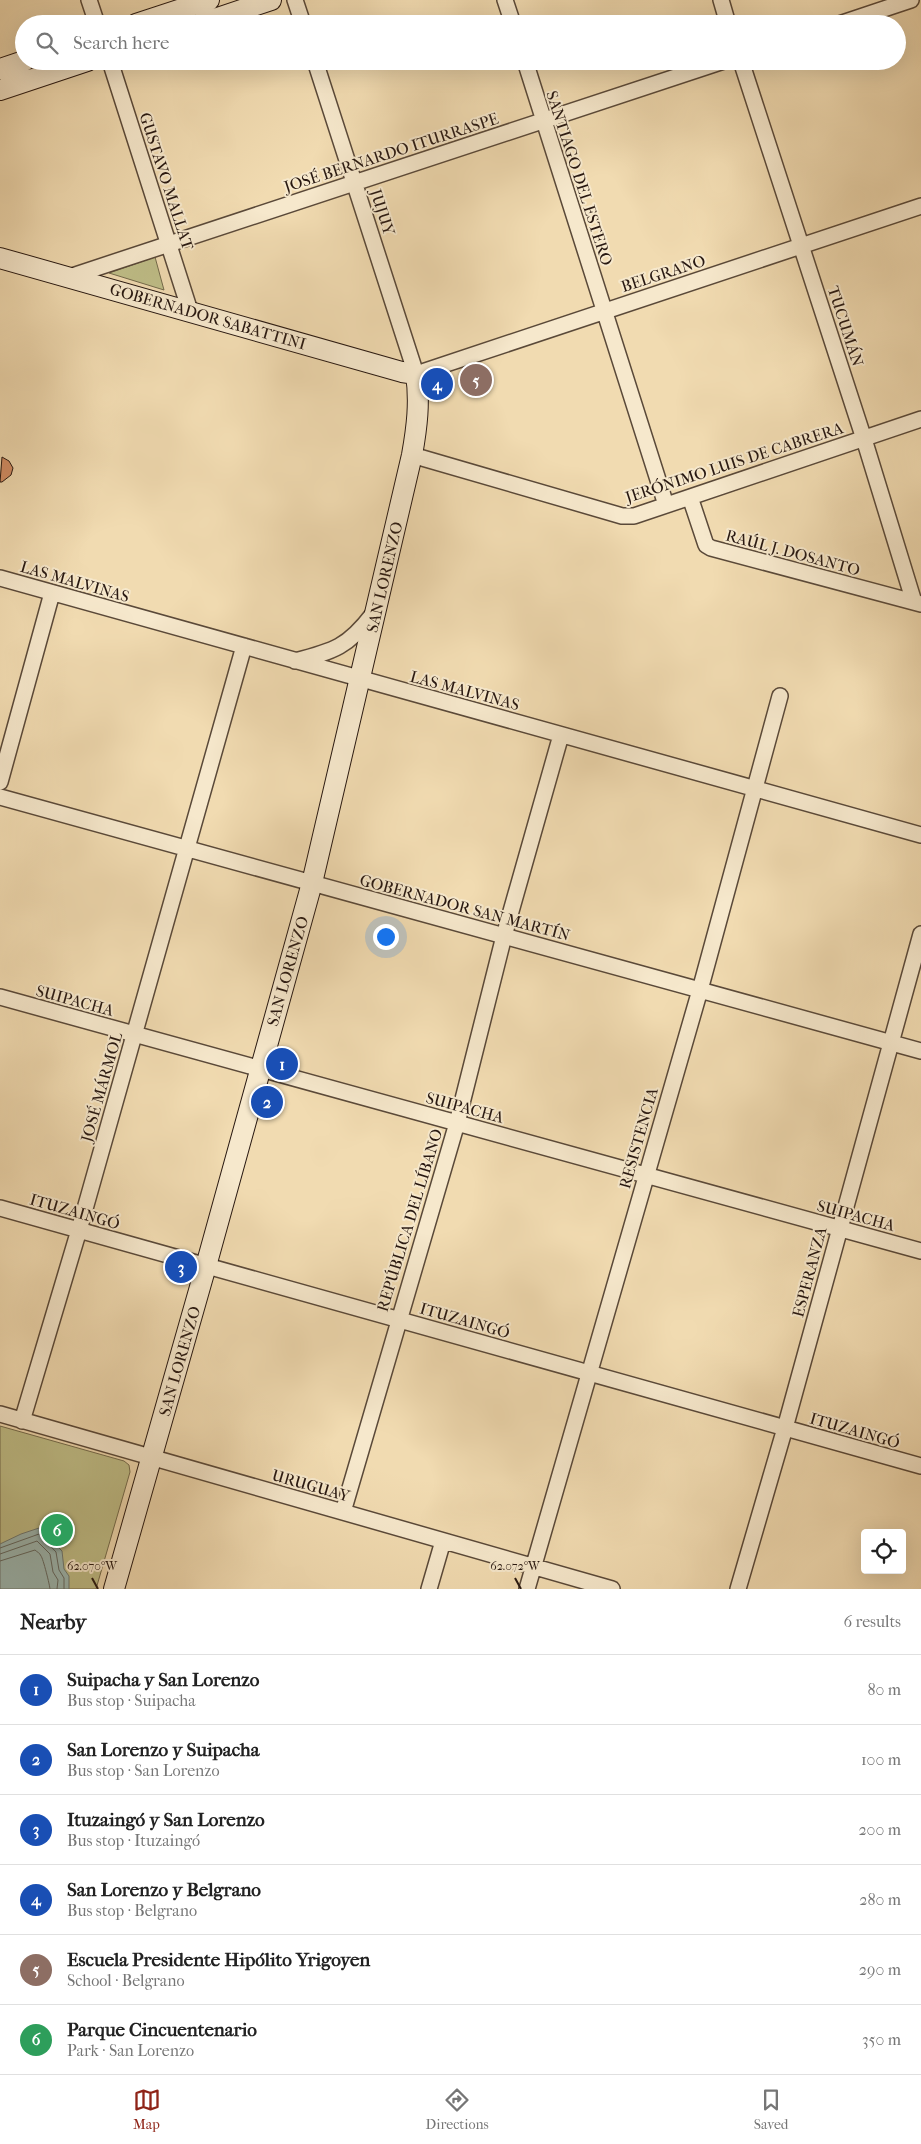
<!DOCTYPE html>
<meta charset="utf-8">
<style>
:root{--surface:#fff;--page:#f2f2f2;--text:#222;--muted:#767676;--line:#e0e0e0;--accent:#8f2418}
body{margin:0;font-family:"IM FELL French Canon",serif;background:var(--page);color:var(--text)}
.controls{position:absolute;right:15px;bottom:15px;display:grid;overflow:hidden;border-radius:5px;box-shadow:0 5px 20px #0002}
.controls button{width:45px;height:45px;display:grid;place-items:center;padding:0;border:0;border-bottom:1px solid var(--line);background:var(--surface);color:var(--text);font:25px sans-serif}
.you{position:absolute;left:385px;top:936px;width:18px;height:18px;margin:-12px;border:4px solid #fff;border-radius:50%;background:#1a73e8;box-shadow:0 0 0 8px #1a73e833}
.badge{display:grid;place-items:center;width:32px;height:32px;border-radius:50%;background:var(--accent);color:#fff;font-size:16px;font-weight:700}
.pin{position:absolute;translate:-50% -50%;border:2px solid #fff;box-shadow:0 1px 5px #0006}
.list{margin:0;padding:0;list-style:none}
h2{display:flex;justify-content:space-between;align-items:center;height:65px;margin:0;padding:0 20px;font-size:21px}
h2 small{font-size:16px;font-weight:400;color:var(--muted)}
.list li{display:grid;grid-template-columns:32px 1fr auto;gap:15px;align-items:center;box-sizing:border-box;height:70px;padding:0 20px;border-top:1px solid var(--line)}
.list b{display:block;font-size:19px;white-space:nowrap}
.list p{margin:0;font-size:16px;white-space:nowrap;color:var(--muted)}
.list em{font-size:16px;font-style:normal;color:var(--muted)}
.icon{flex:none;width:28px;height:28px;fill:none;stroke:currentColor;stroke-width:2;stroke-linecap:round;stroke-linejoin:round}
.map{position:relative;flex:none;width:921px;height:1589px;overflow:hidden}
.search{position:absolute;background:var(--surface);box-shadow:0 5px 20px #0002;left:15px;right:15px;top:15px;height:55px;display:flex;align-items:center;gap:12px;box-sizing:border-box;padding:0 18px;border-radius:28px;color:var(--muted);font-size:19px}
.sheet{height:485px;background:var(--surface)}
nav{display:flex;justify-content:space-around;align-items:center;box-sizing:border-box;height:70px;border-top:1px solid var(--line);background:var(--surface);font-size:14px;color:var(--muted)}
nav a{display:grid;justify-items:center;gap:2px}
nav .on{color:var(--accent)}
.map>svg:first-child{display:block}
</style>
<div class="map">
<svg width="921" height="1589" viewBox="0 0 921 1589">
<rect width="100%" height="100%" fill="#f1dbb1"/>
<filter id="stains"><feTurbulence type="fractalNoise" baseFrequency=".004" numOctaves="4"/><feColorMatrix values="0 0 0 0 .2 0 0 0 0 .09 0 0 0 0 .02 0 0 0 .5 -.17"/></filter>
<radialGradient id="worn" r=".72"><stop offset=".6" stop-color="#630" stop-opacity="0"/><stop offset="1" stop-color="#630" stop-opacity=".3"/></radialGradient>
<!-- green -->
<path fill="#bfbe88" stroke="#746b4c" d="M155,257L164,290L109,273Z
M0,1426L124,1461L129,1465L130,1472L96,1589H0Z"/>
<!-- water -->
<path fill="#9cb9b4" stroke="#6e7973" d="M39,1528L62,1551L64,1569L69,1576V1589H0V1544L21,1534Z"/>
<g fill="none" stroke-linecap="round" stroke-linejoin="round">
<!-- shore -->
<path stroke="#626862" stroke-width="1" d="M0,1548L39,1534L56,1552L59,1570L64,1578V1589
M0,1554L37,1541L50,1554L53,1572L58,1580L57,1589
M0,1561L35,1550C37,1552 40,1553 41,1556C43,1558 50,1586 50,1589"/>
</g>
<!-- building -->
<path fill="#d38e65" stroke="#281811" d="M2,457L9,461L13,468L11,475L2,482H0Z"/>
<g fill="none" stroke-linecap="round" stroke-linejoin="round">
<defs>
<path id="minor" d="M89,0L97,24
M295,0L303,24
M505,0L513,24
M721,0L728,24
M839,24L911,0
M110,61L190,311
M315,61L416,374L921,206
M525,61L666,505
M741,61L864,439L914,602
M69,277L724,61
M412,455L622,516H634L921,419
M690,497L706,545L711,548L921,604
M0,578L921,835
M295,661C334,651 348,647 373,614
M0,782L52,593
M0,797L921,1051
M0,997L921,1251
M0,1208L921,1466
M0,1414L612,1589
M22,1421L79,1230L244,646
M343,1512L457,1123L504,936L561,735
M429,1589L443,1541
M527,1589L700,990L780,696
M738,1589L785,1428L921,934"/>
<path id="secondary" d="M136,24L209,0
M200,24L271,0
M0,69L24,61
M0,90L87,61
M0,258L402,372L416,374C420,402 417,427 412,455L312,883L206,1266L114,1589"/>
</defs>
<!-- minor casing -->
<use href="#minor" stroke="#5a4939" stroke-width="18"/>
<!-- secondary casing -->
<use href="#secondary" stroke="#281811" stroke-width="22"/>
<!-- minor -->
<use href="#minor" stroke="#f6e8cc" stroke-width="15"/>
<!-- secondary -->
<use href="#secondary" stroke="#f6e8cc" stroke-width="20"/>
</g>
<!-- ticks -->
<path fill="none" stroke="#281811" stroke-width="2" d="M92,1578L98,1589M515,1578L521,1589"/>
<g text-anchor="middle" stroke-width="4" stroke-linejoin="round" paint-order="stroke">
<!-- street labels -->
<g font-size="16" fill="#281811" stroke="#f6e8cc">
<text transform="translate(391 152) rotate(-18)" y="6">JOSÉ BERNARDO ITURRASPE</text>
<text transform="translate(580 178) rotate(72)" y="6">SANTIAGO DEL ESTERO</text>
<text transform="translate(167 181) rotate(72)" y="6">GUSTAVO MALLAT</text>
<text transform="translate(383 212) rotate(72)" y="6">JUJUY</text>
<text transform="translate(663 273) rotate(-18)" y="6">BELGRANO</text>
<text transform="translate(208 316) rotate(16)" y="6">GOBERNADOR SABATTINI</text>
<text transform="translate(846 326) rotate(72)" y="6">TUCUMÁN</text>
<text transform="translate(734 462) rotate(-18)" y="6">JERÓNIMO LUIS DE CABRERA</text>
<text transform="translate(793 552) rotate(15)" y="6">RAÚL J. DOSANTO</text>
<text transform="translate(384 577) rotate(-77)" y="6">SAN LORENZO</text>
<text transform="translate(75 581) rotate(16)" y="6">LAS MALVINAS</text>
<text transform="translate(465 690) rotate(15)" y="6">LAS MALVINAS</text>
<text transform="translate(465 907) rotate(15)" y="6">GOBERNADOR SAN MARTÍN</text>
<text transform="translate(287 971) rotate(-74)" y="6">SAN LORENZO</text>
<text transform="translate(75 1000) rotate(15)" y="6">SUIPACHA</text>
<text transform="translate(101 1087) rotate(-74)" y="6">JOSÉ MÁRMOL</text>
<text transform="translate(465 1107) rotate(15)" y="6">SUIPACHA</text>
<text transform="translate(638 1138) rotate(-74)" y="6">RESISTENCIA</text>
<text transform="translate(75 1211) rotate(16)" y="6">ITUZAINGÓ</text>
<text transform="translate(856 1215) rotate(15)" y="6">SUIPACHA</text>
<text transform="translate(409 1220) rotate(-73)" y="6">REPÚBLICA DEL LÍBANO</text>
<text transform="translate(809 1272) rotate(-75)" y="6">ESPERANZA</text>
<text transform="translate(465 1320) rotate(16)" y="6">ITUZAINGÓ</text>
<text transform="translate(179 1361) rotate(-74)" y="6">SAN LORENZO</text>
<text transform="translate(855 1430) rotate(16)" y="6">ITUZAINGÓ</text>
<text transform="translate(311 1485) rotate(16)" y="6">URUGUAY</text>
</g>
</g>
<g font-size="12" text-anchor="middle" fill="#281811" stroke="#f6e8cc" stroke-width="4" stroke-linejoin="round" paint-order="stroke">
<text x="92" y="1570">62.070°W</text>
<text x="515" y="1570">62.072°W</text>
</g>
<rect width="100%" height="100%" filter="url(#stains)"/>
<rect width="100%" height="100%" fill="url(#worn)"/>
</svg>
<div class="controls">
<button><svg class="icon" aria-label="locate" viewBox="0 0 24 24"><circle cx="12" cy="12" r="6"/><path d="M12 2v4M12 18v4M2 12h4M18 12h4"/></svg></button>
</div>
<div class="you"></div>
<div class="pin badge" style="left:282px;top:1064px;background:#1a4fb4">1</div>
<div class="pin badge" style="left:267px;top:1102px;background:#1a4fb4">2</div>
<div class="pin badge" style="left:181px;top:1267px;background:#1a4fb4">3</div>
<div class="pin badge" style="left:437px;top:384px;background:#1a4fb4">4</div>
<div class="pin badge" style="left:476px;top:380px;background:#8d6e63">5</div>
<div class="pin badge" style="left:57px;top:1530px;background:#2e9e5b">6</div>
<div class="search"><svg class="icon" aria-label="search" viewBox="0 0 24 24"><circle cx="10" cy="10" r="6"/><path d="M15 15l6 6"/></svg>Search here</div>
</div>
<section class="sheet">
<h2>Nearby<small>6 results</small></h2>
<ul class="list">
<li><span class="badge" style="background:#1a4fb4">1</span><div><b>Suipacha y San Lorenzo</b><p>Bus stop · Suipacha</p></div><em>80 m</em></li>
<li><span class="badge" style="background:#1a4fb4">2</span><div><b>San Lorenzo y Suipacha</b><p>Bus stop · San Lorenzo</p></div><em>100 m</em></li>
<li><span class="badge" style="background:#1a4fb4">3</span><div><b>Ituzaingó y San Lorenzo</b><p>Bus stop · Ituzaingó</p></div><em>200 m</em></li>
<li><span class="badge" style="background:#1a4fb4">4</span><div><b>San Lorenzo y Belgrano</b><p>Bus stop · Belgrano</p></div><em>280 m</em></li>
<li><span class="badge" style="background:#8d6e63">5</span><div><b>Escuela Presidente Hipólito Yrigoyen</b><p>School · Belgrano</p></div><em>290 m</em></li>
<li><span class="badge" style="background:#2e9e5b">6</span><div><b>Parque Cincuentenario</b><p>Park · San Lorenzo</p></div><em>350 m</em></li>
</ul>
</section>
<nav>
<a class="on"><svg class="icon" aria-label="map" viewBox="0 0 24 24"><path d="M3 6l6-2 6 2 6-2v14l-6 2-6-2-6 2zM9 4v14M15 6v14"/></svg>Map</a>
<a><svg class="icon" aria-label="directions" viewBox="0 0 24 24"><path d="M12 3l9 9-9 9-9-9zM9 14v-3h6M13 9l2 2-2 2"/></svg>Directions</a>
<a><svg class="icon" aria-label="saved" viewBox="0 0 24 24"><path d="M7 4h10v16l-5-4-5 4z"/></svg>Saved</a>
</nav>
